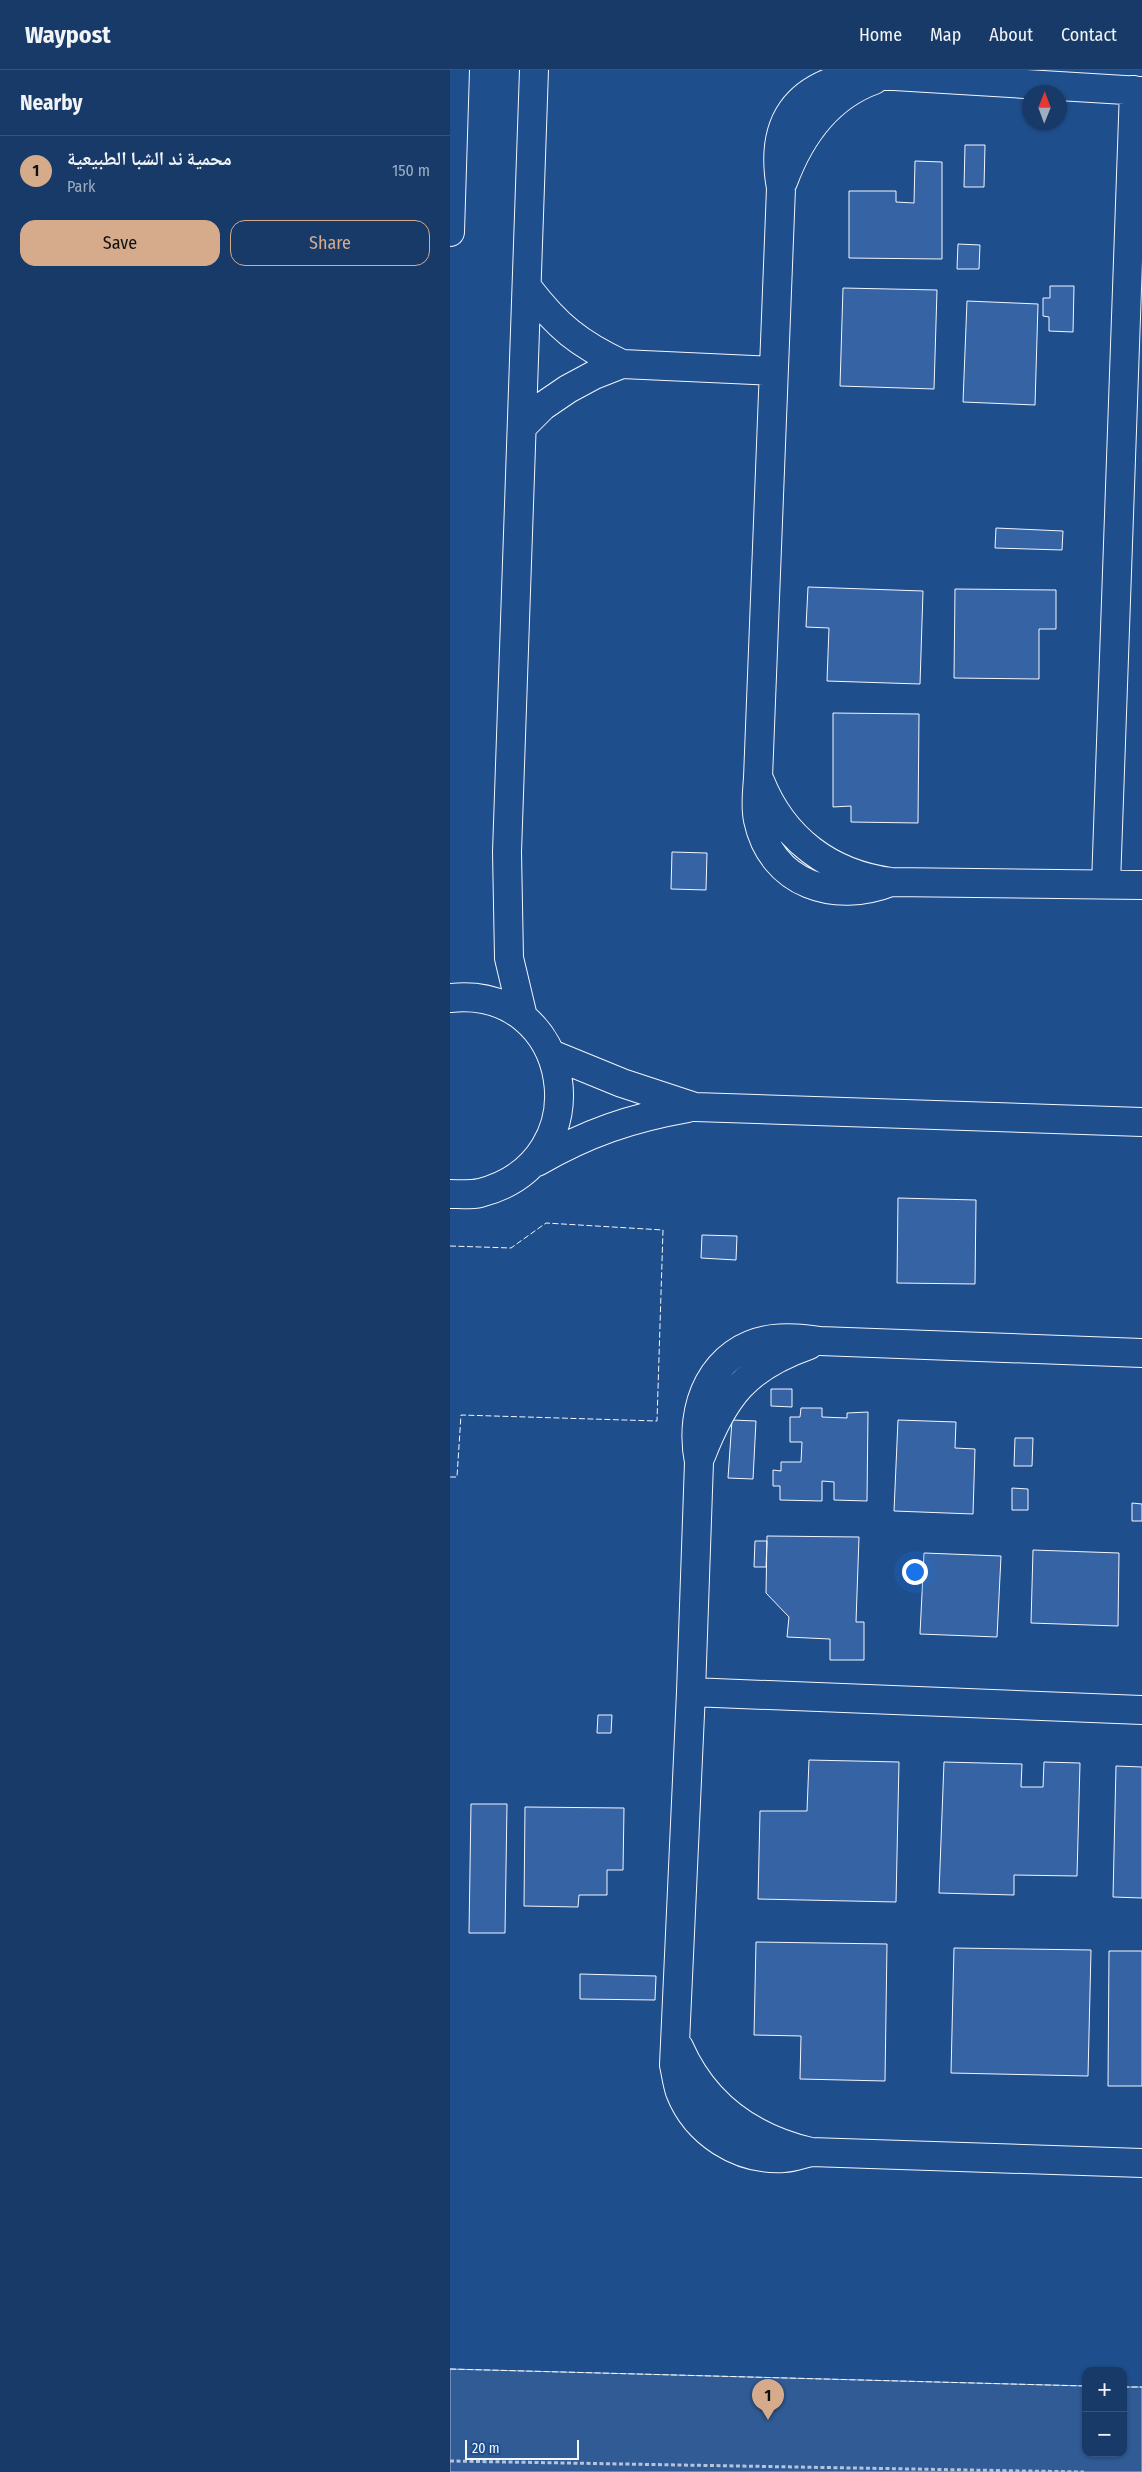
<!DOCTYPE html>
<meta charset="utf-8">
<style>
:root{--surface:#173a69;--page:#20416f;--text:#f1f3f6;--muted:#9eadc0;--line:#36547d;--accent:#d6ab8b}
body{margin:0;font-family:"Fira Sans Condensed","Noto Naskh Arabic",sans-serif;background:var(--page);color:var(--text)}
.controls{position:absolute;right:15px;bottom:15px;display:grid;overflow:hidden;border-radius:10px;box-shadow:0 1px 4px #0004}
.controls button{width:45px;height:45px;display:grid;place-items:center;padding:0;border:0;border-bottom:1px solid var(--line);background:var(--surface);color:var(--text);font:25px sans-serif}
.compass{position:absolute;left:572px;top:15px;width:45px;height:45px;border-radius:50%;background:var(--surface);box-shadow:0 1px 4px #0004;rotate:1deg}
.scale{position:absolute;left:15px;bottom:12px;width:114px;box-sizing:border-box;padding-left:5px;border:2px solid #f2f6ff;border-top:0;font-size:14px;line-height:18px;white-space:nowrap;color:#f2f6ff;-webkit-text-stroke:4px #1f4e8c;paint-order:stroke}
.you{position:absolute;left:464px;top:1501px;width:18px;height:18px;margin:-12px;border:4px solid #fff;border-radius:50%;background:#1a73e8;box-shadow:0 0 0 8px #1a73e833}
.badge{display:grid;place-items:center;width:32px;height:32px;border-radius:50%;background:var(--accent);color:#111;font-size:16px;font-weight:700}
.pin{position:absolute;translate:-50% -41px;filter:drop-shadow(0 1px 2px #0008)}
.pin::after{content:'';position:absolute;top:26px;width:18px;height:15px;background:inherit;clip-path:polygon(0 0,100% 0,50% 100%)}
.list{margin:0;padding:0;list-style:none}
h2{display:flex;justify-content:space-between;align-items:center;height:65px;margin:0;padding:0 20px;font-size:21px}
h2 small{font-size:16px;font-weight:400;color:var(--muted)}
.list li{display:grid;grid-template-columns:32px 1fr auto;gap:15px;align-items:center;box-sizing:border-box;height:70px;padding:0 20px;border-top:1px solid var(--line)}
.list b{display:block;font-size:19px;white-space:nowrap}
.list p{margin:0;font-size:16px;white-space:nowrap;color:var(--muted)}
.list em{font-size:16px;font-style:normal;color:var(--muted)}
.actions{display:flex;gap:10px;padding:15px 20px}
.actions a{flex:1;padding:11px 0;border:1px solid var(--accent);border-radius:15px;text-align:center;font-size:18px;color:var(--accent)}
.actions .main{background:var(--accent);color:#111}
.map{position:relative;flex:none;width:692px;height:2402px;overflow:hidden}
header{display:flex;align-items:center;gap:30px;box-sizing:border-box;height:70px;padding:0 25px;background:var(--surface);border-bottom:1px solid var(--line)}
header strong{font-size:24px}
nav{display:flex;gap:28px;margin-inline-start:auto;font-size:18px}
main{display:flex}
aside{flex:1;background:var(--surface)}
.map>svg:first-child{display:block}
</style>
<header>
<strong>Waypost</strong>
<nav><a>Home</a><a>Map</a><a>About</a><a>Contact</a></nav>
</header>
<main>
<aside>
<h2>Nearby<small></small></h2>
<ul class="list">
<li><span class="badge">1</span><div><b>محمية ند الشبا الطبيعية</b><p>Park</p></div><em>150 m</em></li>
</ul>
<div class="actions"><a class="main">Save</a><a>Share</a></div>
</aside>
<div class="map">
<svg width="692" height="2402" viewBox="0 0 692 2402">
<rect width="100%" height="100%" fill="#1f4e8c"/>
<!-- built -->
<path fill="#305b95" stroke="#a8bbd7" d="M0,2299L636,2316V2383H673V2317H692V2402H0Z"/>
<!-- building -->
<path fill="#3563a3" stroke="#f2f6ff" d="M515,75H535L534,117H514Z
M465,91L492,92V189L399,188V121H446V132L464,133Z
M508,174L530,175L529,199H507Z
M600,216H624L623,262L599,261V247L593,246V228H600Z
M393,218L487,220L484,319L390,316Z
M517,231L588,234L585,335L513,332Z
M546,458L613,461L612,480L545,478Z
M358,517L473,521L470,614L377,611L379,558L356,557Z
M505,519L606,520V559H589V609L504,608Z
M383,643L469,644L468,753L401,752V736L383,737Z
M222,782L257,783L256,820L221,819Z
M448,1128L526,1130L525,1214L447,1213Z
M252,1165L287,1166L286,1190L251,1188Z
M321,1319H342V1337L321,1336Z
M351,1338H372V1347L397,1348V1343L418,1342L417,1431L384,1430V1412L372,1411V1431L330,1430V1416H323V1400L331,1401V1392H351L352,1372H340V1347H350Z
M282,1350L306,1351L303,1409L278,1408Z
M448,1350L506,1352L505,1378L525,1379L523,1444L444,1441Z
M565,1368H583L582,1396H564Z
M562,1418L578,1419V1440H562Z
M682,1433L692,1434V1451H682Z
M317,1466L409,1467L406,1552H414V1590H380V1569L337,1567L339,1547L316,1523Z
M305,1471H317L316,1497H304Z
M583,1480L669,1483L668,1556L581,1553Z
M474,1483L551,1486L547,1567L470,1564Z
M148,1645H162L161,1663H147Z
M359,1690L449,1692L446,1832L308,1829L310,1741H357Z
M494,1692L572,1694L571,1717H593L594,1692L630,1693L627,1806L564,1805V1825L489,1823Z
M666,1696L692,1697V1828L663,1827Z
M21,1734H57L55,1863H19Z
M75,1737L174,1738L173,1800H157V1825H129L128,1837L74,1836Z
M306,1872L437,1874L435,2011L350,2009L351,1966L304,1965Z
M504,1878L641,1880L638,2006L501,2003Z
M659,1881H692V2016H658Z
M130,1904L206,1906L205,1930L130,1929Z"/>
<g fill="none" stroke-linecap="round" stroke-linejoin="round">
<defs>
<path id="minor" d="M333,112C350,66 377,27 424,10
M0,162L5,0
M78,218C107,256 129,274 172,294
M72,357L93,336L118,319L144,305L172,294L323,301
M310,711C333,769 380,804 441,812L692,815
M441,812C385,834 322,815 308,750C305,736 307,722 308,708L331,118C319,52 346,15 411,4L692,21
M656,814L684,20
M0,928C123,914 154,1091 30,1123C21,1125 10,1124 0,1124
M73,947L59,888L57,782L84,0
M101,984L172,1013L245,1037L692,1052
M87,1092C137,1063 181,1048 238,1038
M251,1386C274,1326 296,1297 359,1275
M241,1622L692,1640
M229,1977C254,2034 301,2068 361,2082L692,2093
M361,2082C352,2084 343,2088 334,2088C289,2091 246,2063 230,2022C227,2013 226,2004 224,1995L241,1622L249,1392C238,1337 262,1277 323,1269C339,1267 354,1269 370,1271L692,1283"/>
</defs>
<!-- minor casing -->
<use href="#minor" stroke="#f2f6ff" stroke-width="30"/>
<!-- path -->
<path stroke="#b3c4dc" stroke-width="3" stroke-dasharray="4 2.5" stroke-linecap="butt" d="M0,2391L634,2402"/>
<!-- minor -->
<use href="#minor" stroke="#1f4e8c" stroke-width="28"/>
<!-- fence -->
<path stroke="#f2f6ff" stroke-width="1" stroke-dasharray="6 2.5" stroke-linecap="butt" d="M0,1176L61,1178L96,1153L213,1160L207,1351L11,1345L7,1407H0
M0,2299L636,2316
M673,2317H692"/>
</g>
</svg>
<div class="controls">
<button>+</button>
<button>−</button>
</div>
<svg class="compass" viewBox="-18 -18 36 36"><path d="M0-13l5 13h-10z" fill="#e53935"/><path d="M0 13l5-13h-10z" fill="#9eadc0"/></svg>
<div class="scale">20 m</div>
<div class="you"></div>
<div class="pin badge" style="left:318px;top:2350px">1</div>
</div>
</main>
